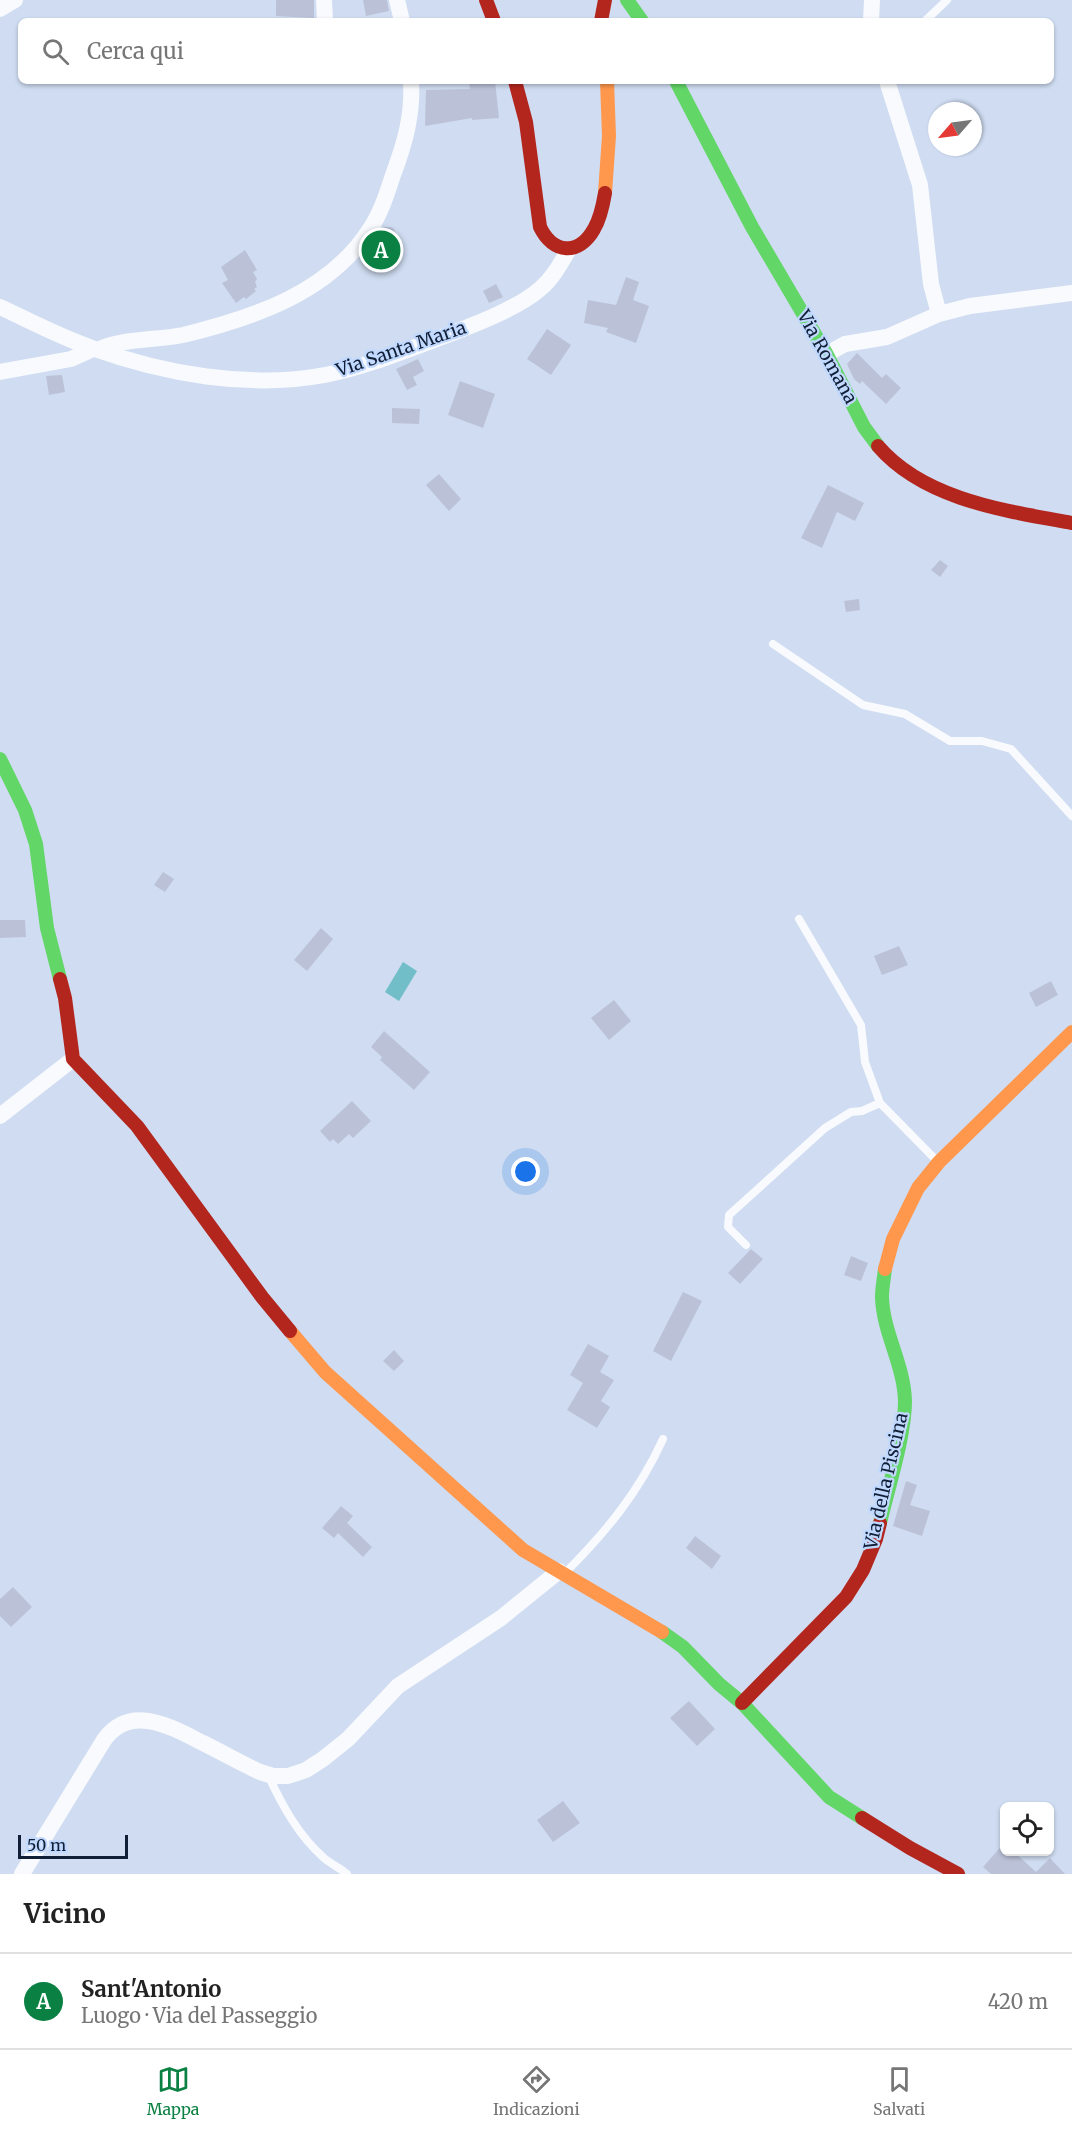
<!DOCTYPE html>
<html lang="it">
<meta charset="utf-8">
<style>
:root{--surface:#fff;--page:#f2f2f2;--text:#222;--muted:#767676;--line:#e0e0e0;--accent:#0b8043}
body{margin:0;font-family:Merriweather,serif;background:var(--page);color:var(--text)}
.controls{position:absolute;right:18px;bottom:18px;display:grid;overflow:hidden;border-radius:9px;box-shadow:0 2px 4px #0004}
.controls button{width:54px;height:54px;display:grid;place-items:center;padding:0;border:0;border-bottom:2px solid var(--line);background:var(--surface);color:var(--text);font:30px sans-serif}
.compass{position:absolute;left:928px;top:102px;width:54px;height:54px;border-radius:50%;background:var(--surface);box-shadow:0 2px 4px #0004;rotate:242deg}
.scale{position:absolute;left:18px;bottom:15px;width:110px;box-sizing:border-box;padding-left:6px;border:3px solid #111f36;border-top:0;font-size:16px;line-height:21px;white-space:nowrap;color:#111f36;-webkit-text-stroke:4px #c1d9ff;paint-order:stroke}
.you{position:absolute;left:526px;top:1172px;width:21px;height:21px;margin:-15px;border:4px solid #fff;border-radius:50%;background:#1a73e8;box-shadow:0 0 0 9px #1a73e833}
.badge{display:grid;place-items:center;width:39px;height:39px;border-radius:50%;background:var(--accent);color:#fff;font-size:20px;font-weight:700}
.pin{position:absolute;translate:-50% -50%;border:3px solid #fff;box-shadow:0 2px 6px #0006}
.list{margin:0;padding:0;list-style:none}
h2{display:flex;justify-content:space-between;align-items:center;height:78px;margin:0;padding:0 24px;font-size:26px}
h2 small{font-size:20px;font-weight:400;color:var(--muted)}
.list li{display:grid;grid-template-columns:39px 1fr auto;gap:18px;align-items:center;box-sizing:border-box;height:96px;padding:0 24px;border-top:2px solid var(--line)}
.list b{display:block;font-size:22px;white-space:nowrap}
.list p{margin:0;font-size:20px;white-space:nowrap;color:var(--muted)}
.list em{font-size:20px;font-style:normal;color:var(--muted)}
.icon{flex:none;width:33px;height:33px;fill:none;stroke:currentColor;stroke-width:2;stroke-linecap:round;stroke-linejoin:round}
.map{position:relative;flex:none;width:1072px;height:1874px;overflow:hidden}
.search{position:absolute;background:var(--surface);box-shadow:0 2px 4px #0004;left:18px;right:18px;top:18px;height:66px;display:flex;align-items:center;gap:15px;box-sizing:border-box;padding:0 21px;border-radius:9px;color:var(--muted);font-size:22px}
.sheet{height:174px;background:var(--surface)}
nav{display:flex;justify-content:space-around;align-items:center;box-sizing:border-box;height:84px;border-top:2px solid var(--line);background:var(--surface);font-size:16px;color:var(--muted)}
nav a{display:grid;justify-items:center;gap:3px}
nav .on{color:var(--accent)}
.map>svg:first-child{display:block}
</style>
<div class="map">
<svg width="1072" height="1874" viewBox="0 0 1072 1874">
<rect width="100%" height="100%" fill="#cfdcf1"/>
<!-- water -->
<path fill="#71bec8" d="M403,962L417,971L399,1001L385,992Z"/>
<!-- building -->
<path fill="#bbc2d8" d="M276,0H314V18L276,16Z
M363,0H387L389,11L366,16Z
M469,81H495L499,118L472,120V118L425,126L426,90L470,89Z
M384,227H391L394,229L395,236L403,243L388,262L379,258L372,271L360,259Z
M245,250L257,270L253,272L257,279L255,282L257,287L254,289L256,291L246,299L244,297L236,303L222,283L228,280L221,267Z
M626,277L639,282L633,300L649,306L636,343L606,332L608,328L584,323L588,300L616,305Z
M496,284L503,297L489,303L483,291Z
M547,329L571,345L551,375L527,359Z
M857,353L882,378L886,374L901,388L886,404L862,381L860,384L854,379L847,364Z
M418,359L424,371L413,377L417,385L407,390L396,369Z
M62,375L65,392L49,395L46,376Z
M460,381L495,394L483,428L448,415Z
M392,408L420,409L419,424L392,423Z
M439,474L461,499L449,511L426,485Z
M828,485L864,503L855,521L837,512L822,548L801,538Z
M940,560L948,566L940,577L931,570Z
M859,599L860,610L846,612L844,601Z
M163,872L174,879L165,892L154,885Z
M0,920H25L26,937L0,938Z
M321,928L333,939L307,971L294,960Z
M899,946L908,965L882,975L874,956Z
M1051,981L1058,995L1036,1007L1029,993Z
M614,1000L631,1021L609,1040L591,1018Z
M384,1031L430,1072L414,1090L380,1060L382,1057L371,1047Z
M352,1101L371,1121L353,1138L349,1134L338,1144L333,1139L330,1142L320,1131Z
M751,1249L763,1259L740,1284L728,1273Z
M851,1256L868,1263L861,1281L844,1275Z
M683,1292L702,1301L671,1361L653,1351Z
M588,1344L609,1356L600,1372L614,1380L601,1401L610,1407L597,1428L567,1410L583,1383L570,1375Z
M394,1350L404,1361L394,1371L383,1361Z
M906,1481L917,1485L910,1505L930,1511L922,1536L893,1526Z
M341,1506L353,1516L347,1523L372,1547L363,1557L338,1533L334,1538L322,1528Z
M695,1536L721,1556L712,1569L686,1548Z
M13,1587L32,1607L11,1627L0,1616V1599Z
M689,1701L715,1729L697,1746L670,1718Z
M563,1801L580,1823L553,1842L537,1820Z
M1005,1842V1851H1013L1036,1872L1050,1858L1065,1874H991L983,1867Z"/>
<g fill="none" stroke-linecap="round" stroke-linejoin="round">
<!-- lane -->
<path stroke="#f8fafd" stroke-width="8" d="M925,21L947,0
M773,644L863,705L905,714L950,741H982L1011,749L1072,816
M799,919L861,1025L865,1062L880,1103L938,1162
M746,1245L728,1227L729,1215L825,1128L851,1112L862,1111L880,1103
M565,1573C606,1532 639,1492 663,1439
M268,1775C282,1805 298,1835 324,1858C331,1864 340,1868 347,1874"/>
<!-- street -->
<path stroke="#f8fafd" stroke-width="16" d="M324,0L325,21
M397,0L402,21
M0,9L15,0
M871,21L872,0
M887,81L920,185L931,284L939,314
M0,307C30,321 60,337 92,348C164,374 248,389 325,375C365,367 404,351 442,337C471,326 517,309 540,289C553,278 561,263 569,249
M98,350C117,339 159,340 183,335C253,318 329,293 370,229C381,213 387,193 393,175C405,143 413,115 411,81
M827,354L845,344L887,337L939,314L970,306L1072,293
M0,372L71,359L93,349
M0,1116L73,1059
M22,1874L104,1740C131,1702 173,1728 205,1744C223,1753 241,1763 260,1772L273,1776H288L306,1770L323,1759L348,1739L398,1686L501,1618L559,1571"/>
<!-- fast -->
<path stroke="#63d668" stroke-width="14" d="M627,0L642,21
M676,81L752,227L826,353L864,427L878,446
M0,759L25,810L36,844L47,928L60,979
M880,1523C888,1488 905,1436 905,1401C904,1364 883,1333 882,1297C882,1288 884,1278 885,1269
M662,1632L683,1647L719,1684L742,1703L829,1797L862,1818"/>
<!-- slow -->
<path stroke="#ff974d" stroke-width="14" d="M605,193L609,136L607,81
M885,1269L893,1239L918,1188L939,1162L1072,1032
M290,1331L325,1372L523,1550L662,1632"/>
<!-- jam -->
<path stroke="#b3261e" stroke-width="14" d="M486,0L494,21
M601,21L605,0
M515,81L526,122L540,227C553,254 579,256 594,229C600,219 603,205 605,193
M878,446C924,500 1007,511 1072,523
M60,979L65,998L73,1059L137,1126L262,1297L290,1331
M742,1703L846,1597L863,1570L876,1539L880,1523
M862,1818L910,1848L958,1874"/>
</g>
<g text-anchor="middle" stroke-width="4.5" stroke-linejoin="round" paint-order="stroke">
<!-- street labels -->
<g font-size="18" fill="#111f36" stroke="#c1d9ff">
<text transform="translate(401 349) rotate(-19)" y="6">Via Santa Maria</text>
<text transform="translate(827 357) rotate(61)" y="6">Via Romana</text>
<text transform="translate(886 1481) rotate(-77)" y="6">Via della Piscina</text>
</g>
</g>
</svg>
<div class="controls">
<button><svg class="icon" aria-label="locate" viewBox="0 0 24 24"><circle cx="12" cy="12" r="6"/><path d="M12 2v4M12 18v4M2 12h4M18 12h4"/></svg></button>
</div>
<svg class="compass" viewBox="-18 -18 36 36"><path d="M0-13l5 13h-10z" fill="#e53935"/><path d="M0 13l5-13h-10z" fill="#767676"/></svg>
<div class="scale">50 m</div>
<div class="you"></div>
<div class="pin badge" style="left:381px;top:250px">A</div>
<div class="search"><svg class="icon" aria-label="search" viewBox="0 0 24 24"><circle cx="10" cy="10" r="6"/><path d="M15 15l6 6"/></svg>Cerca qui</div>
</div>
<section class="sheet">
<h2>Vicino<small></small></h2>
<ul class="list">
<li><span class="badge">A</span><div><b>Sant'Antonio</b><p>Luogo · Via del Passeggio</p></div><em>420 m</em></li>
</ul>
</section>
<nav>
<a class="on"><svg class="icon" aria-label="map" viewBox="0 0 24 24"><path d="M3 6l6-2 6 2 6-2v14l-6 2-6-2-6 2zM9 4v14M15 6v14"/></svg>Mappa</a>
<a><svg class="icon" aria-label="directions" viewBox="0 0 24 24"><path d="M12 3l9 9-9 9-9-9zM9 14v-3h6M13 9l2 2-2 2"/></svg>Indicazioni</a>
<a><svg class="icon" aria-label="saved" viewBox="0 0 24 24"><path d="M7 4h10v16l-5-4-5 4z"/></svg>Salvati</a>
</nav>
